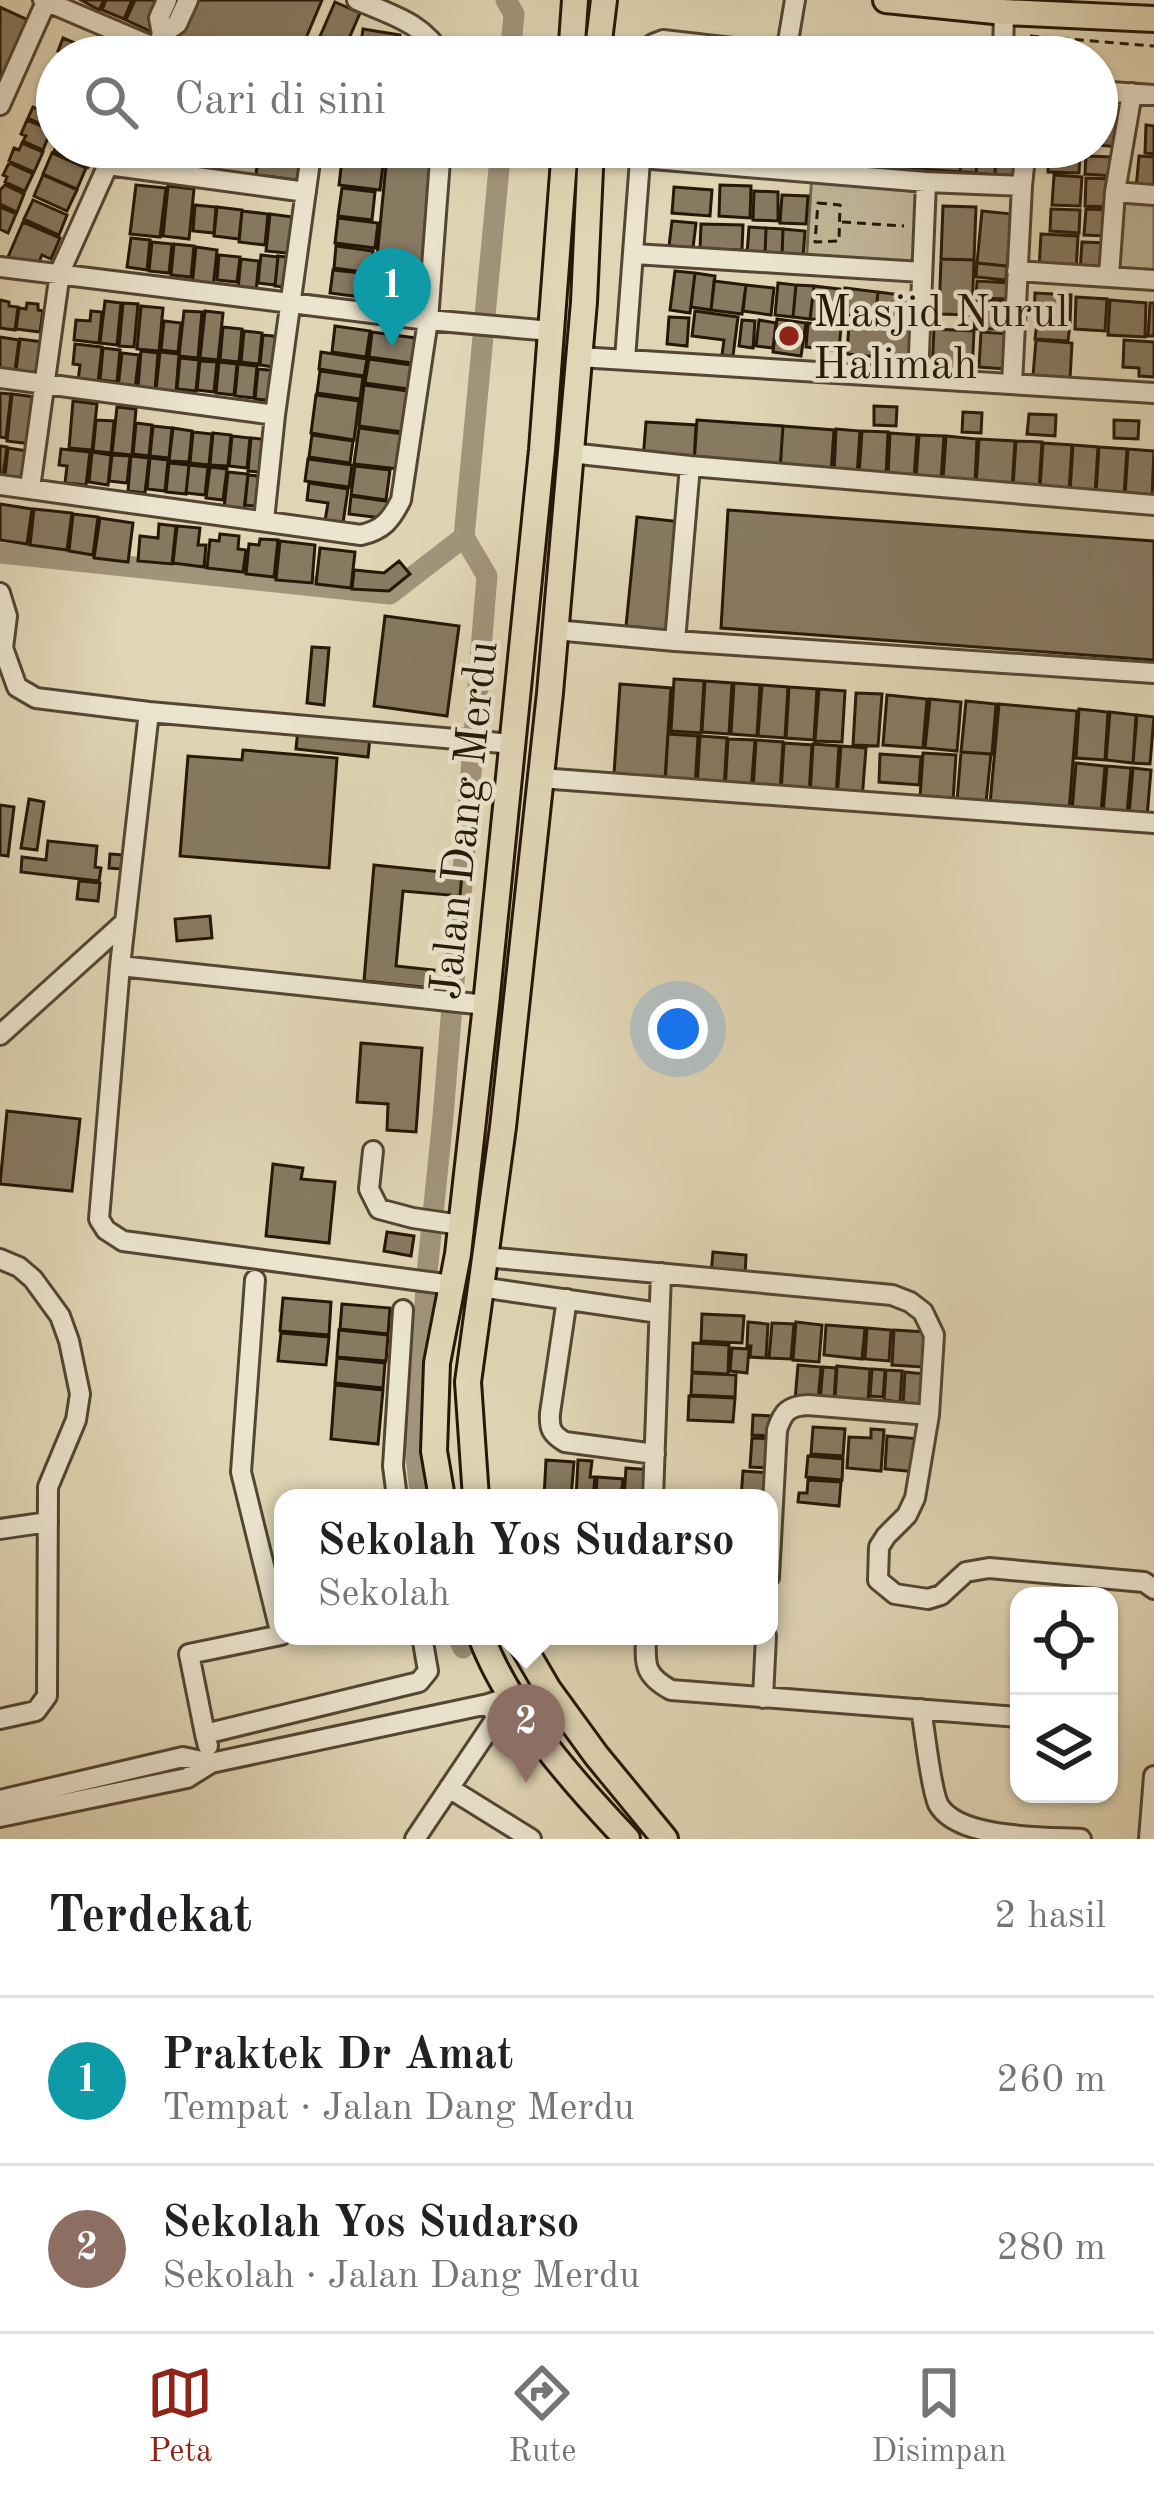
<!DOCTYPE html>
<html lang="id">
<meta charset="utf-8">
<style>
:root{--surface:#fff;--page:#f2f2f2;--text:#202124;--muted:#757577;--line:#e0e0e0;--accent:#8f2418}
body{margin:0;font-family:"Old Standard TT",serif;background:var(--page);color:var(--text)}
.controls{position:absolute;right:36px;bottom:36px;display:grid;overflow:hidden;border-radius:24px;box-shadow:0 3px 9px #0004}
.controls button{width:108px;height:108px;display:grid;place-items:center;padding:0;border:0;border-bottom:3px solid var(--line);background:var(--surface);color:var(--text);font:60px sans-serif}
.you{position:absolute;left:678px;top:1029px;width:42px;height:42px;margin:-30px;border:9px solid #fff;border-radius:50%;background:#1a73e8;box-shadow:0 0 0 18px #1a73e833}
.badge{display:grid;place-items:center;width:78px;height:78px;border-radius:50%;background:var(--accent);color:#fff;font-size:39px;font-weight:700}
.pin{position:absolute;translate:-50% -99px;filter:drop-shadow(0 3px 6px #0008)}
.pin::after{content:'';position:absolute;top:63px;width:42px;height:36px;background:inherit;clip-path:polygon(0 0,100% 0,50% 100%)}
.popup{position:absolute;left:274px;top:1489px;width:504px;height:156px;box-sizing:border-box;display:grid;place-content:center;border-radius:24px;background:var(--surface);filter:drop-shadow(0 3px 9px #0005);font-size:39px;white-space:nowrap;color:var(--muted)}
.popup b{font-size:45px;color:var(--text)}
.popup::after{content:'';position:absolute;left:50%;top:100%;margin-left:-24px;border:24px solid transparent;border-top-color:var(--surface)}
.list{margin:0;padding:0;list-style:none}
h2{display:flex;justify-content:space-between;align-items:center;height:156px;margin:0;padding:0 48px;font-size:51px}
h2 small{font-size:39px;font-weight:400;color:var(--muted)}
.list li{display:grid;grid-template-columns:78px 1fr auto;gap:36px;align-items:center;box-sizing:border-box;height:168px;padding:0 48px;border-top:3px solid var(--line)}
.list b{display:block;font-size:45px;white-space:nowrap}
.list p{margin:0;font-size:39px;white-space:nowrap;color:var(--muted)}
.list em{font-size:39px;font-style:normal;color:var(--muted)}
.icon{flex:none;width:66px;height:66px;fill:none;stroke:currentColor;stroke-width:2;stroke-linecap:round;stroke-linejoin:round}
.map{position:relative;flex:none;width:1154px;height:1839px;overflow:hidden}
.search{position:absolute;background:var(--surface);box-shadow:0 3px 9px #0004;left:36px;right:36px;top:36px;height:132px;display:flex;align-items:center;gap:30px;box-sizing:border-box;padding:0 42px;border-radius:66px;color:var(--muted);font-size:45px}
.sheet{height:492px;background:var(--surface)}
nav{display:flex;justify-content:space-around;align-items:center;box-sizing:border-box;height:168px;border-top:3px solid var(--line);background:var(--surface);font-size:33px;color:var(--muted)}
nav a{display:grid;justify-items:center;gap:6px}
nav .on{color:var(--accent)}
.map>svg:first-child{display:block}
</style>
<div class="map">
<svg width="1154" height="1839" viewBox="0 0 1154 1839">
<rect width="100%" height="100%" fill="#e0d5b4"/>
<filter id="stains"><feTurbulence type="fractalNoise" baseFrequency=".00167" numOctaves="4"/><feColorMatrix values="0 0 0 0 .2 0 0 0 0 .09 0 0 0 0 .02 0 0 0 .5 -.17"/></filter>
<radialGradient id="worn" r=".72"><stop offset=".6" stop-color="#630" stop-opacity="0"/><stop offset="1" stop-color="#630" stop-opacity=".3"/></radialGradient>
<!-- green -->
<path fill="#c0b597" stroke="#736650" stroke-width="3" d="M109,147H310L305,189L104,160Z
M812,173L926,182L922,272L806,265Z
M1115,192L1154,195V280L1109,275Z"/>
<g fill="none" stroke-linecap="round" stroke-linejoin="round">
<!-- canal -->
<path stroke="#a1947a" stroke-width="21" d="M506,0L514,14L510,57
M0,553L390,594L464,537
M421,1498L415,1449L427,1273L443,1117L487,576L464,537L501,147
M458,1636L463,1648"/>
</g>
<!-- building -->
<path fill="#877a61" stroke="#261708" stroke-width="3" d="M81,0H104L99,10Z
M106,0H132L124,19L102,10Z
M135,0H166L152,32L126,20Z
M183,0H322L298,57H217L167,35Z
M335,2L360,13L341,57H311Z
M0,7L28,20L0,84Z
M363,29L400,35L396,57H359Z
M63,38L87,48L83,57H60L62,52L58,51Z
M99,45L125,57H94Z
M45,80L57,85V108L40,101L43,94L40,93Z
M40,103L57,110L52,129L28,118L33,107L37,109Z
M1097,115L1121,116L1119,147L1097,145Z
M27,120L51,130L43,150L23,141L26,136L21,134Z
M1146,125L1154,126V154L1145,153Z
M22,143L43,152L34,172L9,161L14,148L19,150Z
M57,144V147H97L88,167L54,151Z
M259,147H302L297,180L256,175Z
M331,147H381L380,154Z
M682,147H739L738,160L681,154Z
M743,147H770L768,165L741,161Z
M773,147H792L791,158L772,156Z
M803,147H850L849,162L803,159Z
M853,147H873L871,166L851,164Z
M878,147H907L905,177L877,175Z
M909,147L962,149L960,172L908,168Z
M962,149L978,150L976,173L960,172Z
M978,150L996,152L995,175L976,173Z
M343,151L384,156L380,190L339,185Z
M996,152L1018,153L1016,176L995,175Z
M52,153L86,168L77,189L43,174Z
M1049,153L1080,154L1079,173L1048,172Z
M387,155L432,160L418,313L372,308Z
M1086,156L1113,157L1112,176L1085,174Z
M1139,156L1154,157V190L1136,189Z
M9,163L33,174L25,191L5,182L7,177L3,175Z
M43,175L77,190L67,211L34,196Z
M1054,175L1082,177L1080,206L1052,205Z
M1086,178L1112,179L1111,207L1085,206Z
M5,185L24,194L17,212L0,204V190Z
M136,185L166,188L160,237L130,234Z
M720,185L751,186L750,218L719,216Z
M168,186L194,189L189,239L163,236Z
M674,187L712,190L710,216L672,213Z
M342,188L375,192L372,220L338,216Z
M754,191L778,192V221L753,220Z
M782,195L808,196L806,224L780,223Z
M33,200L67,215L59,235L24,219Z
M195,205L216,207L214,233L193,231Z
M943,206L976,207L974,260L941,259Z
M0,207L16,214L8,233L0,229Z
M217,207L242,210L239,239L214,236Z
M1051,209L1080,210L1079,233L1050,231Z
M1086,209L1108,210L1107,236L1084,235Z
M242,211L268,214L265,245L239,242Z
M982,211L1012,214L1007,266L977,263Z
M270,214L300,218L297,254L266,251Z
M338,218L378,223L375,248L335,243Z
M672,221L696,223L693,248L669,246Z
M23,222L60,238L51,259L42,255L36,269L8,257Z
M701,224L743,225L742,250L700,249Z
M749,227L766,228L765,255L747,254Z
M766,228L783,229L782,256L765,255Z
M783,229L805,231L803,257L782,256Z
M1041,234L1078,236L1076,272L1039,270Z
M131,238L150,240L147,270L127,267Z
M152,242L172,244L169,273L149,271Z
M1082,242L1109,243L1107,273L1080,271Z
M174,244L194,246L191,277L171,275Z
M336,246L373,251L370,273L334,268Z
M196,247L217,250L213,288L192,286Z
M219,255L240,257L237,282L217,280Z
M261,255L278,257L275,285L258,283Z
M278,256L295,258L293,288L275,286Z
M241,259L259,261L256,291L238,289Z
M941,259L974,260L972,315L939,314Z
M977,263L1007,266L1006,280L976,277Z
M333,270L370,274L368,298L330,293Z
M675,271L695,273L690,313L670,310Z
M695,273L715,276L711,310L691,307Z
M714,281L746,285L742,314L711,310Z
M977,281L1009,283V299L976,298Z
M778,283L796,285L793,317L775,315Z
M746,285L774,288L771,315L743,311Z
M796,285L814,286L810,319L793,317Z
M814,286L840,289L837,321L810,319Z
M845,288L878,292L875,319L843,315Z
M878,292L916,297L913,324L875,319Z
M1035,293L1071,295L1070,323L1034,321Z
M1076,297L1107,299L1105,331L1075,329Z
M0,300L9,302V306L18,307L15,330L0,328Z
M1110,300L1146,303L1145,337L1108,335Z
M105,301L121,303L117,345L100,343Z
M975,301L1009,302V329H974Z
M27,303L38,304V310L43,311L40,332L16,329L19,308L26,309Z
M123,303L138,304L134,347L119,346Z
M1150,303H1154V336H1148Z
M141,306L163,308L159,351L137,349Z
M91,311L102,312L99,343L74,340L76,320L90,321Z
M184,311L202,312L198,358L179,356Z
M205,311L223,313L218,360L200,358Z
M695,311L738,317L733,356L722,355L724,340L692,336Z
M669,317L689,318L687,346L667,344Z
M777,319L806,323L801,356L773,352Z
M742,320L755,321L753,348L739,346Z
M759,320L776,323L773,348L756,346Z
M164,321L181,323L178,352L161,350Z
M1037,322L1070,324L1068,341L1035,339Z
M808,323L841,327L839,351L806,347Z
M849,324L913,330L910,360L847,354Z
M335,326L370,331L366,357L332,352Z
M223,327L242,329L239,362L220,360Z
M934,329L974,331L972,372L932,370Z
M244,331L262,333L259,364L241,362Z
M372,332L416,338L412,363L369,357Z
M981,332L1008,334L1006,369L979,367Z
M263,335L283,337L280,368L260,365Z
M0,337L19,340L14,377L0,375Z
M20,339L43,342L39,374L16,371Z
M1036,340L1072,343L1070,379L1033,376Z
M1124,340L1154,342V377L1139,376V368L1123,367Z
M75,344L102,347L98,383L78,381L80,365L73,364Z
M103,348L120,350L117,382L100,380Z
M141,351L158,353L155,390L138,388Z
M160,352L179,354L176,392L156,390Z
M321,352L367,359L364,376L319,369Z
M122,353L139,355L135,389L118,388Z
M180,358L199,360L196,391L177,389Z
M369,359L411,365L408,389L365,383Z
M200,361L217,362L214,392L197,390Z
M219,362L237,364L234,395L216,393Z
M238,364L257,366L254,398L235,396Z
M258,369L279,371L276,401L255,399Z
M320,371L363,377L360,399L317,393Z
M364,385L408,391L403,432L359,426Z
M0,393L11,394L6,438L0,437Z
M12,394L36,397L31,444L7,441Z
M316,395L359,401L354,440L311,433Z
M73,401L97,404L92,450L69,448Z
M874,406L897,407L896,426L874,425Z
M117,407L136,409L132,455L112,453Z
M963,412L982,413L981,433L962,432Z
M1029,414L1056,415L1055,436L1027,434Z
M96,420L114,421L111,453L93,451Z
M697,420L783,426L780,470L694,464Z
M1114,420L1139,421L1138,439L1114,438Z
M646,422L696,425L694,464L643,460Z
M136,423L152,425L149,456L133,454Z
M153,426L172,428L169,458L150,456Z
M783,426L834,430L831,473L780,470Z
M173,428L192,431L189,462L169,461Z
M359,428L403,434L399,469L354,464Z
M836,429L860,431L857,476L834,474Z
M862,431L888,432L886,477L859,475Z
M193,432L212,434L209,465L190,463Z
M213,433L231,435L228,466L210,465Z
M890,433L917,435L914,478L888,476Z
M312,435L353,441L350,463L309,457Z
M919,435L944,436L941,481L916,479Z
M232,436L250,438L247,468L229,466Z
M946,436L977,439L975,482L943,480Z
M251,438L271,440L268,473L248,471Z
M979,439L1015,441L1012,489L976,486Z
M1016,441L1042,442L1039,489L1013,487Z
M1043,443L1072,445L1069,491L1040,489Z
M1073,445L1098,447L1095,494L1070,492Z
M0,446L7,447L2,483H0Z
M1099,447L1127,449L1124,495L1096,493Z
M8,448L34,452L29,488L4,485Z
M61,449L90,452L86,485L65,483L67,466L59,465Z
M1128,449L1154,451L1152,498L1125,496Z
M92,452L111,455L108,485L89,482Z
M112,455L130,456L127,483L109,481Z
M131,456L149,458L145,493L128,491Z
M150,458L168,460L165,491L147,489Z
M308,459L352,465L349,487L305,481Z
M169,463L189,465L186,494L166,492Z
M189,465L208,467L205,495L186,493Z
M355,466L390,470L386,500L351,495Z
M210,467L227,469L223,500L206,498Z
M228,472L248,474L244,510L224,508Z
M248,475L267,477L264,507L245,505Z
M309,483L348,489L343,523L325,521L328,503L307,500Z
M351,496L392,502L390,519L349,514Z
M0,504L32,509L27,544L0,540Z
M34,509L72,513L67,550L30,545Z
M728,510L1154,541V660L721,628Z
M73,514L98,517L93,555L69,551Z
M637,517L682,522L671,631L626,626Z
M100,518L133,523L128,562L94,558Z
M159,524L176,526L172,564L138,561L140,536L158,538Z
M177,526L200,528L198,545H206L204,567L173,563Z
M220,534L239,536L238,549L246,550L243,572L207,568L210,540L219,541Z
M260,539L278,540L274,577L246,574L249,544L259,545Z
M280,541L315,545L312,583L276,580Z
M320,548L355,552L351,588L316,584Z
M399,561L410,574L389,591L352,589L354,570L384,573Z
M385,616L459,626L447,716L374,706Z
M312,647L329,648L324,705L307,703Z
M674,679L704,681L701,733L671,731Z
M705,681L732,683L729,734L702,732Z
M734,683L760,685L757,736L731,734Z
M620,684L671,688L665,778L614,774Z
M762,685L788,687L785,738L758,736Z
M789,687L817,689L814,740L786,738Z
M819,689L845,691L842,742L815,741Z
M856,693L882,694L878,746L853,745Z
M887,695L927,699L923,748L883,745Z
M930,699L961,702L957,751L925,748Z
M966,701L996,704L992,754L961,752Z
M999,704L1077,711L1069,811L990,804Z
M1079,709L1108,712L1105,760L1076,758Z
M1110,712L1136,715L1133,763L1106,760Z
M1137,715L1154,717L1150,764L1133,763Z
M298,729L370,737L368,757L296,749Z
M668,734L698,736L695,788L665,786Z
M700,736L727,738L724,789L697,788Z
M728,739L755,740L751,792L725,790Z
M756,740L783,742L780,793L753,791Z
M784,743L812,745L809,795L781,793Z
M813,744L839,746L836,798L810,796Z
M841,746L866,748L862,800L837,798Z
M243,750L337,758L329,868L180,856L188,756L242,760Z
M961,752L991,754L986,803L957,801Z
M923,753L956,755L953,801L920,798Z
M880,754L921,757L919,785L879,782Z
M1076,763L1105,766L1101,813L1072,811Z
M1107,766L1131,768L1127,815L1103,813Z
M1133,768L1151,770L1147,817L1129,815Z
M29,799L44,802L37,850L21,848Z
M0,805L14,807L8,856L0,855Z
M48,841L97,846L95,867L101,868L99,881L21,872L22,857L46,860Z
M110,854L123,855L122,869L109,868Z
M374,865L462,874L460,896L403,891L396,966L434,970L432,988L364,981Z
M79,881L100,883L98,901L77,899Z
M210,916L212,938L177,941L175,919Z
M361,1043L422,1048L416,1132L387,1130L388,1104L357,1102Z
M7,1111L80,1119L72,1191L0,1184Z
M273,1164L303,1168L301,1179L335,1182L329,1243L266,1236Z
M387,1232L414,1236L411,1256L384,1251Z
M713,1252L746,1255L745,1277L711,1274Z
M283,1298L331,1302L329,1335L280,1331Z
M342,1304L390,1308L388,1334L340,1329Z
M702,1314L744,1316L742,1343L701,1341Z
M748,1322L768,1324L766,1358L750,1357L751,1346H747Z
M796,1322L822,1325L819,1362L793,1360Z
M772,1323L794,1324L791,1359L769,1358Z
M826,1325L865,1328L862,1359L824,1355Z
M867,1328L891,1330L889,1361L865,1359Z
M339,1330L388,1335L386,1361L337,1357Z
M894,1330L925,1332L923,1367L892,1365Z
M281,1333L329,1337L326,1365L278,1361Z
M693,1343L729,1345L728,1374L692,1372Z
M732,1348L749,1349L747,1373L730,1371Z
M337,1358L385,1363L383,1388L335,1383Z
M798,1365L821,1367L818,1402L795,1400Z
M837,1366L870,1369L868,1403L835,1400Z
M823,1367L836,1368L834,1401L820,1400Z
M872,1369L885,1370L883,1397L870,1396Z
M886,1370L902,1371L900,1402L884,1400Z
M905,1372L925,1374L924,1406L903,1405Z
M692,1373L736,1375L735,1397L691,1395Z
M335,1385L383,1390L378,1444L331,1439Z
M689,1396L735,1398L733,1422L688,1420Z
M753,1415L774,1416L773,1436L752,1435Z
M813,1427L845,1429L843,1456L811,1454Z
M871,1429L884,1430L881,1471L847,1468L849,1437L871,1438Z
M887,1436L920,1439L918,1472L885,1469Z
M752,1438L772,1439L771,1468L750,1467Z
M808,1456L843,1459L842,1480L806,1477Z
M546,1460L574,1462L571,1498H544Z
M578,1460L592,1461L590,1477H595L593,1498H576Z
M626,1468L651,1470L649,1498H624Z
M743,1471L771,1473L769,1499L741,1498Z
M597,1477L623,1479L621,1498H596Z
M808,1480L841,1482L839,1506L798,1502L799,1493H807Z
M684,1493L725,1496V1498H683Z"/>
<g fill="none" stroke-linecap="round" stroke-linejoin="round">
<defs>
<path id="minor" d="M43,0L177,57
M357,0C389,14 425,23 442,57
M162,34L177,24L188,0
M786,53L795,0
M153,57L162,34L159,18L167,0
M646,57L653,44L663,40L812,57
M1003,57L1004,12
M1097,91L1154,95
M0,105L46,2
M641,158L926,182L1022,186
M108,165L306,192
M1115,192L1154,195
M634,254L922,272
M0,267L428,320L551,331
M1017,271L1154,280
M1109,275L1115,192L1132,93
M579,357L1154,393
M625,359L641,147
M0,378L275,415
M918,378L926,182
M1012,384L1022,186L1026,147
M570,453L690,466L1154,505
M0,485L361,535C383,530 391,520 401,500L428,320L441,147
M30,488L60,272L116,147
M264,520L275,415L312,147
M0,593L7,616L3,648L17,687L36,698L149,712L512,744
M555,630L675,641L1154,673
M675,641L690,466
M149,712L120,966L99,1219L106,1230L123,1241L452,1285
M540,778L1154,823
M120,966L486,1005
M0,1035L125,922
M373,1151L369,1189L379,1209L413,1218L461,1225
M485,1257L892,1295L910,1302L923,1312L934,1335L929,1415L915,1498L907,1515L886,1536L879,1547L878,1580L895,1594L928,1599L941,1595L966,1572L989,1568L1144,1582L1154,1589
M0,1259L19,1267L33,1279L60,1316L69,1341L80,1394L76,1420L48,1487L47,1696L36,1711L0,1719
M480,1287L659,1313
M567,1299L550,1413C549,1428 551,1434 565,1442L655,1454
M397,1498L393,1466L403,1310
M653,1498L661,1273
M0,1529L48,1522
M769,1577L777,1430C783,1412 788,1406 808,1405L929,1415
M646,1636C645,1665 644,1675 671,1690L1019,1717
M763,1698L766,1636
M921,1709C925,1731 930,1785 938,1804C957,1839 1042,1837 1081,1839
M205,1734L189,1654L281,1635L241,1472L255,1280
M208,1746L205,1734L419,1682L428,1671L422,1636
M449,1788L531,1839
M0,1800L183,1757L211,1763
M0,1817L187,1778L211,1763L488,1704L512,1696
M415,1839L495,1720V1714L488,1704
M1149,1839L1154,1776"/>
<path id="major" d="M886,0L1004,12L1154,19
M571,57L575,0
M597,57L604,0
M442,1498L434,1451L437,1363L458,1254L486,1005L542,450L565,147
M476,1498L468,1382L503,1127L550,693L584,302L591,147
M481,1636C508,1709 574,1783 627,1839
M517,1636L548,1689L596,1755L665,1839"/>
</defs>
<!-- minor casing -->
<use href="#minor" stroke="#544633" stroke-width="24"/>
<!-- major casing -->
<use href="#major" stroke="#261708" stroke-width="30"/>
<!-- path -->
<path stroke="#261708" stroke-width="3" stroke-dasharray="9 6" stroke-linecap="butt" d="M1030,36L1154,46
M818,203L840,205L839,241L815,242Z
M842,222L904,226"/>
<!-- minor -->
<use href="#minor" stroke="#ebe4ce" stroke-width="18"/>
<!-- major -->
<use href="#major" stroke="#e0d5b4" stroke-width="24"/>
</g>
<!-- markers -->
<circle fill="#8f2418" stroke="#ebe4ce" stroke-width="4.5" cx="789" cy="336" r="12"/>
<g text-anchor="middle" stroke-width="9" stroke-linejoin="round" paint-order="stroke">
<!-- poi labels -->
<g font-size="45" fill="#261708" stroke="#ebe4ce" text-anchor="start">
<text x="813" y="326">Masjid Nurul<tspan x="813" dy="52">Halimah</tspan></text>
</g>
<!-- street labels -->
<g font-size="45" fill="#261708" stroke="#ebe4ce">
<text transform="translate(462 820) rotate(-84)" y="16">Jalan Dang Merdu</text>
</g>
</g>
<rect width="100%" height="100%" filter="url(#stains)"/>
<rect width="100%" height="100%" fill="url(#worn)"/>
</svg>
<div class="controls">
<button><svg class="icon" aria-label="locate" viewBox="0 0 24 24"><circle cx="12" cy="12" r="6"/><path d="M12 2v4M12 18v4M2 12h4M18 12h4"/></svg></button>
<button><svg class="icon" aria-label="layers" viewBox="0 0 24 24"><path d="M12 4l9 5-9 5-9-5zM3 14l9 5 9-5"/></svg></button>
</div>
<div class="you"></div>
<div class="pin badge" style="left:392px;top:347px;background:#0f9aa8">1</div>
<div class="pin badge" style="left:526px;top:1783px;background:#8d6e63">2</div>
<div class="popup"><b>Sekolah Yos Sudarso</b>Sekolah</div>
<div class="search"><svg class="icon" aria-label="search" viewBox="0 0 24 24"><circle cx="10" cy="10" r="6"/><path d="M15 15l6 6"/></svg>Cari di sini</div>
</div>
<section class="sheet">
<h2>Terdekat<small>2 hasil</small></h2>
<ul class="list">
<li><span class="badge" style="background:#0f9aa8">1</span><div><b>Praktek Dr Amat</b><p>Tempat · Jalan Dang Merdu</p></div><em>260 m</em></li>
<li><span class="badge" style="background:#8d6e63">2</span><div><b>Sekolah Yos Sudarso</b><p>Sekolah · Jalan Dang Merdu</p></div><em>280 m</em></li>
</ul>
</section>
<nav>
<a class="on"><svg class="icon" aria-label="map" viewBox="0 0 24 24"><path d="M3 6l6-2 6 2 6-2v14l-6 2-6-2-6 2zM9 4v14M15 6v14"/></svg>Peta</a>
<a><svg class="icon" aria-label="directions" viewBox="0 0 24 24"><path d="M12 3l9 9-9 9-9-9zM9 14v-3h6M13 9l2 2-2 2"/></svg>Rute</a>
<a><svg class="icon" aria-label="saved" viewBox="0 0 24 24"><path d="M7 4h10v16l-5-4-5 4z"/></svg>Disimpan</a>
</nav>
